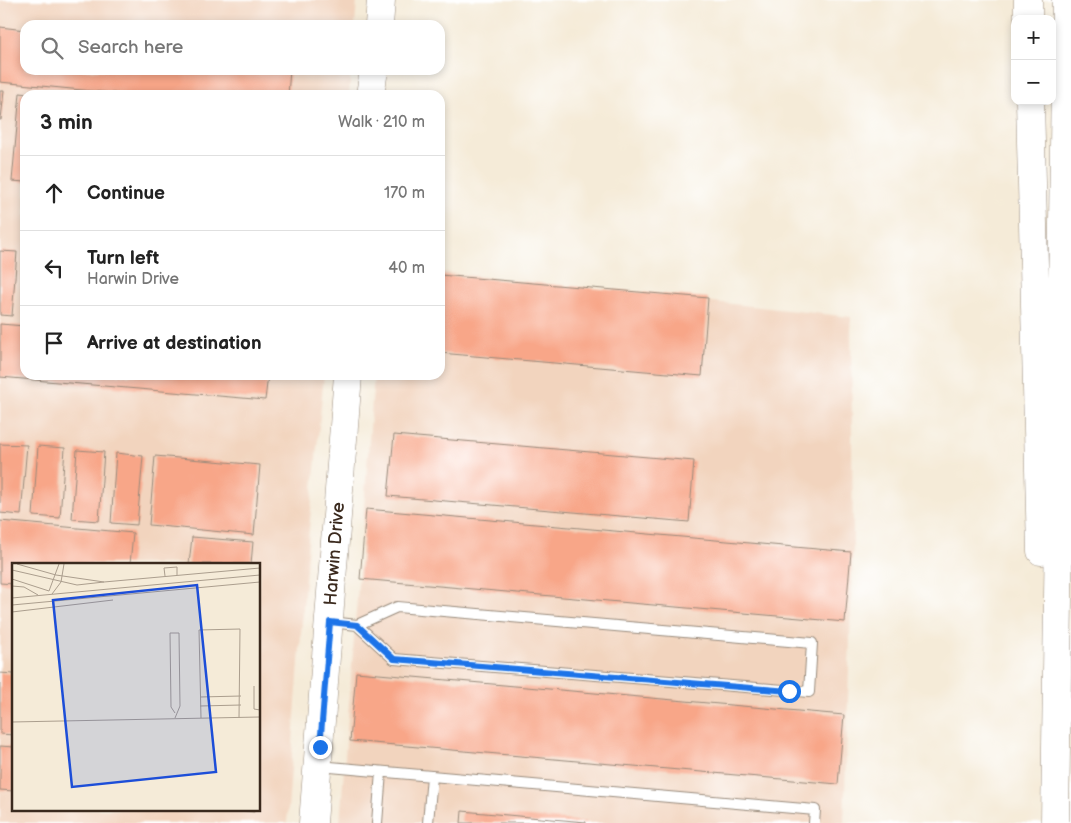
<!DOCTYPE html>
<meta charset="utf-8">
<style>
:root{--surface:#fff;--page:#f2f2f2;--text:#222;--muted:#767676;--line:#e0e0e0}
body{margin:0;font-family:"Balsamiq Sans",sans-serif;background:var(--page);color:var(--text)}
.controls{position:absolute;right:15px;top:15px;display:grid;overflow:hidden;border-radius:10px;box-shadow:0 2px 8px #0003}
.controls button{width:45px;height:45px;display:grid;place-items:center;padding:0;border:0;border-bottom:1px solid var(--line);background:var(--surface);color:var(--text);font:25px sans-serif}
.stop{position:absolute;width:15px;height:15px;margin:-11px;border:4px solid #1a73e8;border-radius:50%;background:#fff}
.stop.end{background:#1a73e8;border-color:#fff;box-shadow:0 1px 5px #0008}
.list{margin:0;padding:0;list-style:none}
h2{display:flex;justify-content:space-between;align-items:center;height:65px;margin:0;padding:0 20px;font-size:21px}
h2 small{font-size:16px;font-weight:400;color:var(--muted)}
.list li{display:grid;grid-template-columns:32px 1fr auto;gap:15px;align-items:center;box-sizing:border-box;height:75px;padding:0 20px;border-top:1px solid var(--line)}
.list b{display:block;font-size:19px;white-space:nowrap}
.list p{margin:0;font-size:16px;white-space:nowrap;color:var(--muted)}
.list em{font-size:16px;font-style:normal;color:var(--muted)}
.icon{flex:none;width:28px;height:28px;fill:none;stroke:currentColor;stroke-width:2;stroke-linecap:round;stroke-linejoin:round}
.map{position:relative;flex:none;width:1071px;height:823px;overflow:hidden}
.search{position:absolute;background:var(--surface);box-shadow:0 2px 8px #0003;left:20px;top:20px;width:425px;height:55px;display:flex;align-items:center;gap:12px;box-sizing:border-box;padding:0 18px;border-radius:15px;color:var(--muted);font-size:19px}
.panel{position:absolute;background:var(--surface);box-shadow:0 2px 8px #0003;left:20px;top:90px;width:425px;height:290px;border-radius:15px}
.map>svg:first-child{display:block}
</style>
<div class="map">
<svg width="1071" height="823" viewBox="0 0 1071 823">
<rect width="100%" height="100%" fill="#fff"/>
<filter id="ink" filterUnits="userSpaceOnUse"><feTurbulence type="fractalNoise" baseFrequency=".02" numOctaves="2"/><feDisplacementMap in="SourceGraphic" scale="10" xChannelSelector="R" yChannelSelector="G"/><feConvolveMatrix kernelMatrix="1 2 1 2 8 2 1 2 1" color-interpolation-filters="sRGB"/></filter>
<filter id="wash" filterUnits="userSpaceOnUse"><feTurbulence type="fractalNoise" baseFrequency=".0096" numOctaves="4" result="noise"/><feDisplacementMap in="SourceGraphic" scale="20" xChannelSelector="R" yChannelSelector="G"/><feGaussianBlur stdDeviation="1.12" result="paint"/><feColorMatrix in="noise" values="0 0 0 0 0 0 0 0 0 0 0 0 0 0 0 0 0 1.4 0 .05"/><feComposite in="paint" operator="in"/></filter>
<g filter="url(#wash)">
<rect width="100%" height="100%" fill="#f5ebd8"/>
<!-- built -->
<path fill="#f2d4be" fill-rule="evenodd" d="M0,0H357L355,25H25V70H351L349,95H25V375H324L308,541L287,823H0ZM14,564H259V809H14Z
M440,272L851,317L853,546L844,823H340L374,375H440Z"/>
<g id="blocks">
<!-- building -->
<path fill="#f8a688" d="M0,27L25,30V70H290L288,95H133L0,82Z
M0,91H4L1,120H0Z
M20,93L29,94L25,95V182L12,181Z
M0,251L17,252L12,316L0,315Z
M440,275L708,298L702,376L440,353Z
M0,324L25,326V375H268L265,400L0,377Z
M394,435L694,461L689,522L388,496Z
M0,444L27,445L21,515L0,513Z
M38,446L65,448L60,518L33,516Z
M77,450L104,452L99,521L72,519Z
M116,453L143,456L137,525L111,523Z
M155,456L260,465L254,535L149,525Z
M366,509L851,552L845,622L360,579Z
M0,521L133,533L130,564H14V584L0,583Z
M192,537L253,542L251,564H189Z
M356,672L844,715L838,784L350,741Z
M0,673L14,674V735L0,734Z
M0,746L14,747V791L0,790Z
M233,809H254V812Z
M462,811L586,822V823H461Z"/>
</g>
</g>
<g filter="url(#ink)">
<use href="#blocks" fill-opacity="0" stroke="#988a7b" stroke-width="1"/>
<g fill="none" stroke-linecap="round" stroke-linejoin="round">
<defs>
<path id="lane" d="M331,622L357,625L394,659L809,692L812,643L397,607L357,625
M319,766L815,810L814,823
M377,823L381,772
M428,823L432,776"/>
<g id="secondary">
<path d="M379,25L381,0"/>
<path d="M370,95L374,70"/>
<path id="s1" d="M313,823L348,375"/>
</g>
<path id="highway" d="M1028,0V19
M1030,101L1041,551
M1055,823L1066,0"/>
</defs>
<!-- lane casing -->
<use href="#lane" stroke="#988a7b" stroke-width="12"/>
<!-- secondary casing -->
<use href="#secondary" stroke="#988a7b" stroke-width="29"/>
<!-- highway casing -->
<use href="#highway" stroke="#988a7b" stroke-width="29"/>
<!-- lane -->
<use href="#lane" stroke="#fff" stroke-width="10"/>
<!-- secondary -->
<use href="#secondary" stroke="#fff" stroke-width="28"/>
<!-- highway -->
<use href="#highway" stroke="#fff" stroke-width="28"/>
</g>
</g>
<g fill="none" stroke-linecap="round" stroke-linejoin="round" filter="url(#ink)">
<!-- route -->
<path stroke="#1a73e8" stroke-width="6" d="M320,747L330,622L357,625L394,659L789,691"/>
</g>
<g text-anchor="middle" stroke-width="5" stroke-linejoin="round" paint-order="stroke">
<!-- street labels -->
<g font-size="18" fill="#3b2a1e" stroke="#fff">
<text dy="6" stroke="none"><textPath href="#s1" startOffset="270">Harwin Drive</textPath></text>
</g>
</g>
<!-- overview -->
<g transform="translate(12 563)">
<rect width="248" height="248" fill="#f5ebd8"/>
<path fill="none" stroke="#ab9e8e" stroke-width="1" d="M5,1L44,12L92,19L248,5M0,7L65,22L92,19M153,13L152,5L165,4V12M0,16L37,28L47,1M0,23L12,24L26,32M40,31L49,19L52,1M0,35L248,12M0,42L248,19M0,49L101,37M242,123V146L248,147M188,134L229,133M188,143L229,142M163,150L159,144L158,70H167L168,143L163,155M189,155L187,67L228,66L227,155M0,159L248,154"/>
<path fill="#1d4ed8" fill-opacity="0.15" stroke="#1d4ed8" stroke-width="2.5" d="M185,22L204,209L60,224L41,37Z"/>
<rect width="248" height="248" fill="none" stroke="#3b2a1e" stroke-width="2.5"/>
</g>
</svg>
<div class="controls">
<button>+</button>
<button>−</button>
</div>
<div class="stop" style="left:789px;top:691px"></div>
<div class="stop end" style="left:320px;top:747px"></div>
<div class="search"><svg class="icon" aria-label="search" viewBox="0 0 24 24"><circle cx="10" cy="10" r="6"/><path d="M15 15l6 6"/></svg>Search here</div>
<section class="panel">
<h2>3 min<small>Walk · 210 m</small></h2>
<ul class="list">
<li><svg class="icon" aria-label="ahead" viewBox="0 0 24 24"><path d="M12 20V5M6 11l6-6 6 6"/></svg><div><b>Continue</b></div><em>170 m</em></li>
<li><svg class="icon" aria-label="left" viewBox="0 0 24 24"><path d="M17 20v-9H6M10 6l-5 5 5 5"/></svg><div><b>Turn left</b><p>Harwin Drive</p></div><em>40 m</em></li>
<li><svg class="icon" aria-label="arrive" viewBox="0 0 24 24"><path d="M6 21V4h12l-3 4 3 4H6"/></svg><div><b>Arrive at destination</b></div></li>
</ul>
</section>
</div>
